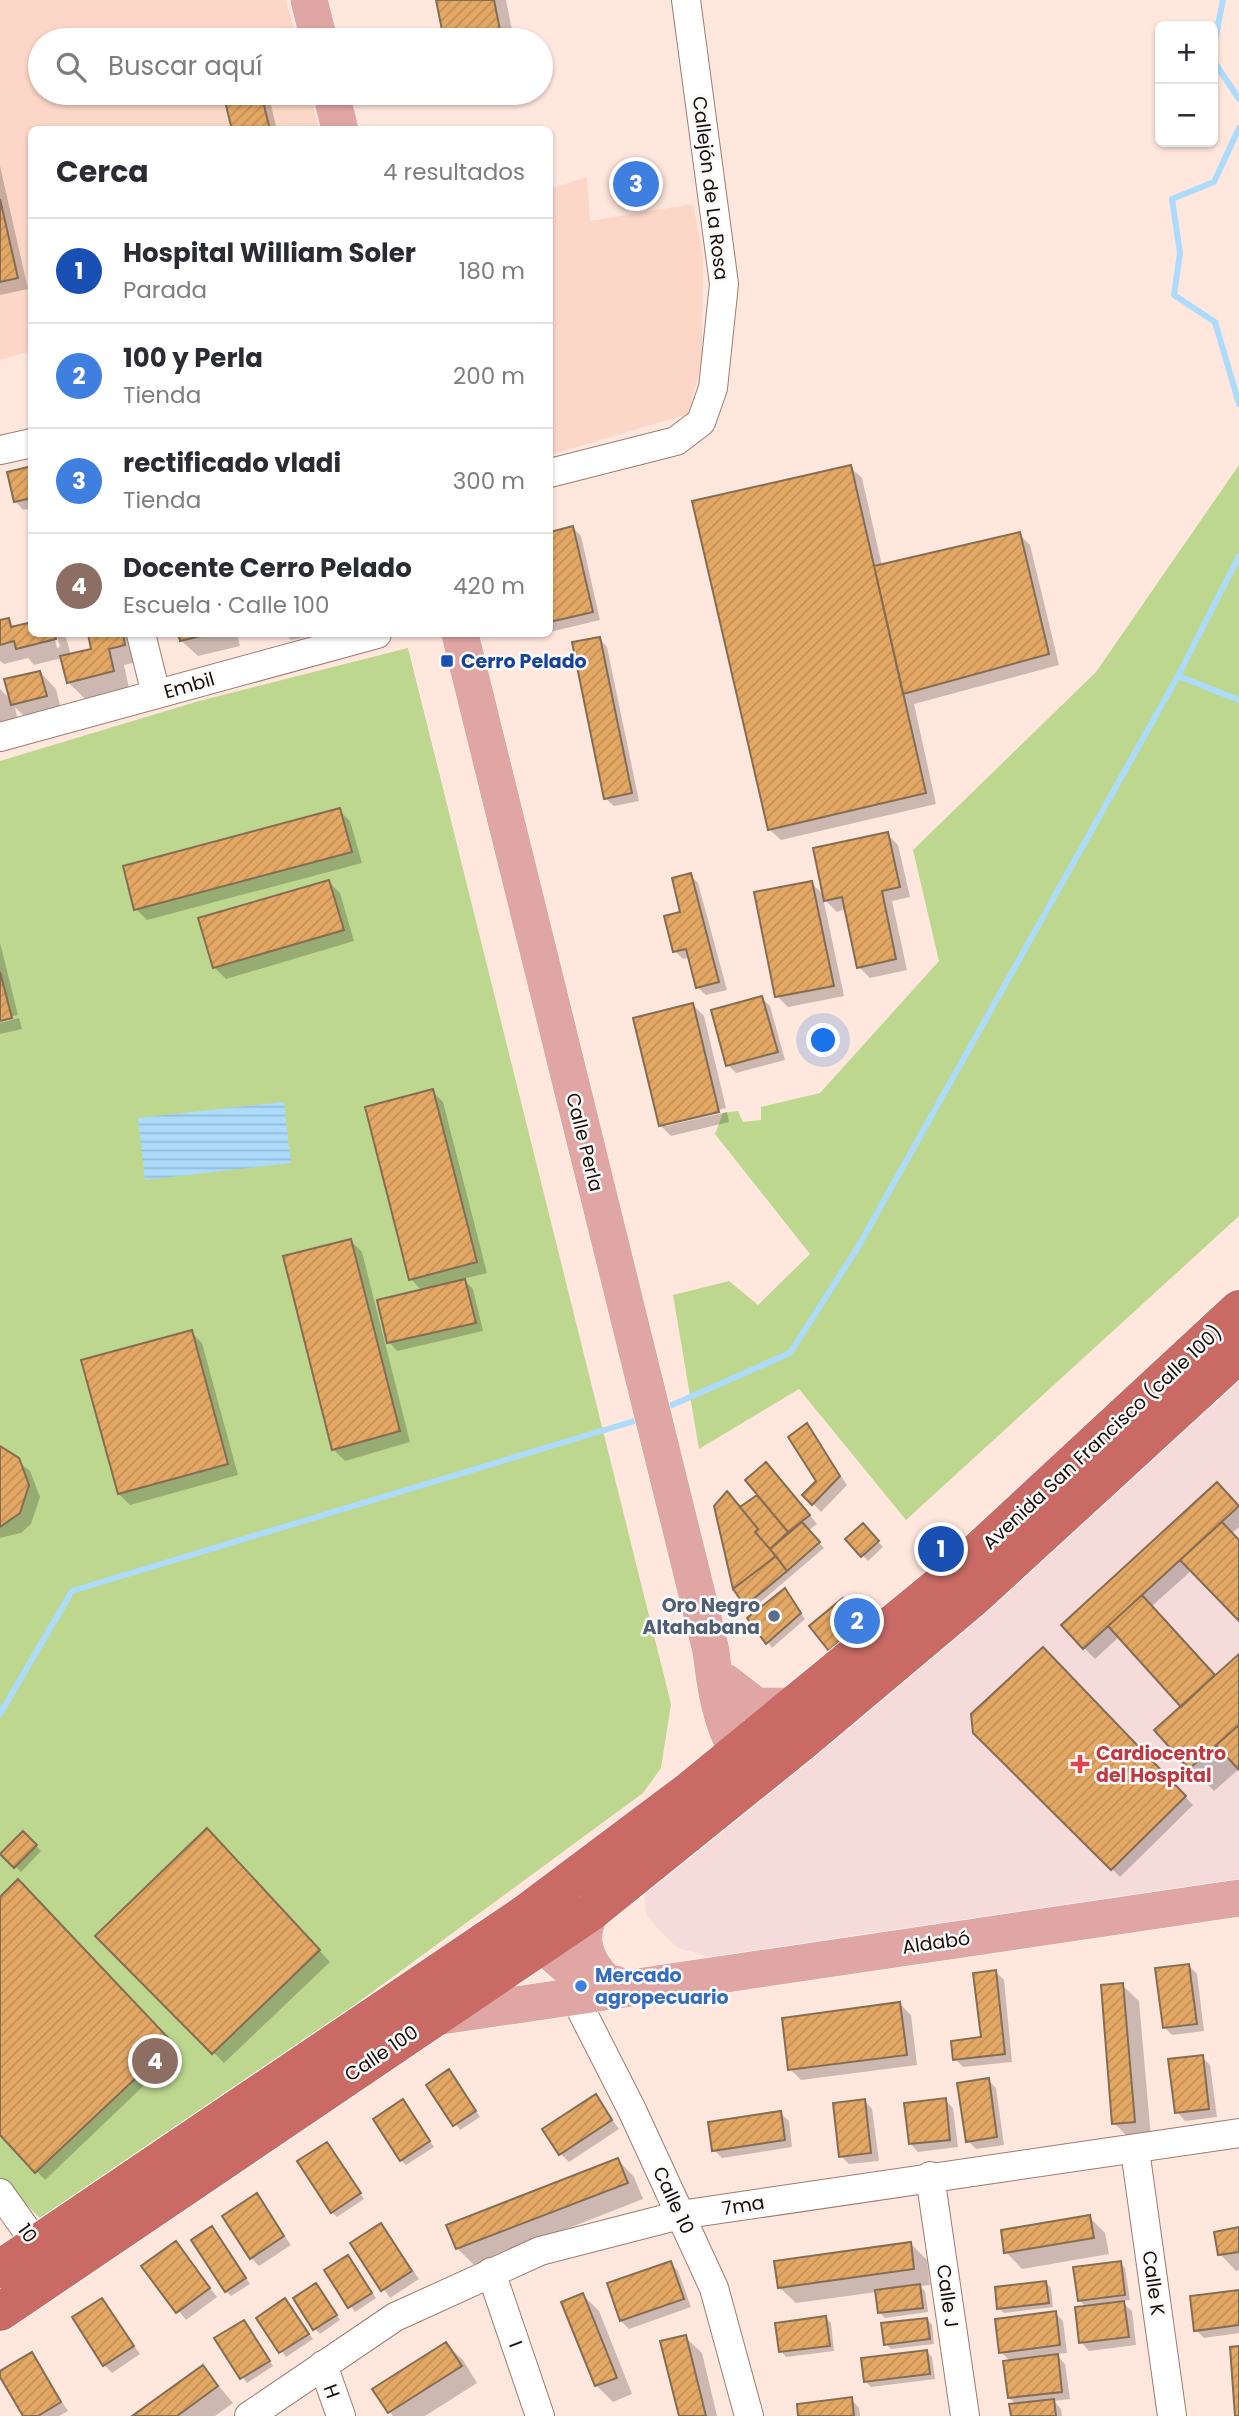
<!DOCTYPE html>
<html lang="es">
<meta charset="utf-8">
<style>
:root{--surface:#fff;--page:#f7f7f7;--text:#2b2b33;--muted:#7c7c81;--line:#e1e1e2;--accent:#d93025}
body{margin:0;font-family:Poppins,sans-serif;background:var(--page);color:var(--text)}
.controls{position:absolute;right:21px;top:21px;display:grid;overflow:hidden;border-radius:10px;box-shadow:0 2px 5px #0004}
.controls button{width:63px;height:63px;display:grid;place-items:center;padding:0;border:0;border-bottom:2px solid var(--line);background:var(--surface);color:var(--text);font:35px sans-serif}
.you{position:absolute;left:824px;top:1041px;width:24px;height:24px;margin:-18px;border:5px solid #fff;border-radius:50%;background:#1a73e8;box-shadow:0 0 0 10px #1a73e833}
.badge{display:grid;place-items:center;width:46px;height:46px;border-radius:50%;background:var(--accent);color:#fff;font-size:23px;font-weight:700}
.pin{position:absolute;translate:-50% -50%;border:4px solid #fff;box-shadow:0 2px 7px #0006}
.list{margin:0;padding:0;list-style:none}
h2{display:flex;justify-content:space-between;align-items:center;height:91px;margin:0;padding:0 28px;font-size:30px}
h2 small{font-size:23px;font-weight:400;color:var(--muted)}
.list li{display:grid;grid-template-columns:46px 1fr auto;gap:21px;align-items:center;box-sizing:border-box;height:105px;padding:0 28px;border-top:2px solid var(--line)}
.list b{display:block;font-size:26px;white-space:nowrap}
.list p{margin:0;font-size:23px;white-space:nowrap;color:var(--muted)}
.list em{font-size:23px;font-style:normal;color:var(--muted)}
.icon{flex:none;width:38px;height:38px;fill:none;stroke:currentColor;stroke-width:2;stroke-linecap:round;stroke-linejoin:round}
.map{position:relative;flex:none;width:1239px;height:2416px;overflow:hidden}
.search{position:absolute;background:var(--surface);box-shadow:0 2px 5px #0004;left:28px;top:28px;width:525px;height:77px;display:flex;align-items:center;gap:18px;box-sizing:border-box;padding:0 24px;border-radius:38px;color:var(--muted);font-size:26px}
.panel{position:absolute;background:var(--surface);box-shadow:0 2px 5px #0004;left:28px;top:126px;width:525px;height:511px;border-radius:10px}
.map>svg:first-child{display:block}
</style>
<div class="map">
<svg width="1239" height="2416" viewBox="0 0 1239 2416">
<defs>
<pattern id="water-rules" width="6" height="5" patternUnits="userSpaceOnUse" patternTransform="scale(1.75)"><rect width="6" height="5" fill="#acdbfb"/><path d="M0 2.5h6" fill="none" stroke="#93bbd6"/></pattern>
<pattern id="building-hatch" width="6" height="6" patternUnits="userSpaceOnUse" patternTransform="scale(1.75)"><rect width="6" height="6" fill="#e4a865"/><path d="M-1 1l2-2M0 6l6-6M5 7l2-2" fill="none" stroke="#c38f56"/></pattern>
</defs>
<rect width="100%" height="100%" fill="#ffe7dd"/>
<!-- built -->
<path fill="#fcd7c7" d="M0,0H286L297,40H40V93H310L319,129L32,130L31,351L0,360Z
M587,177L590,221L693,204L703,255L702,362L688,414L550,455V189Z"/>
<!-- medical -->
<path fill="#f6dbdb" d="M1239,1374V1879L710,1957L678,1948L659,1930L646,1914L645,1896L654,1872Z"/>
<!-- green -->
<path fill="#bdd78f" d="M1239,465V1216L906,1520L799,1389L699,1449L673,1295L729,1281L758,1305L810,1254L715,1134L723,1113L738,1111L743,1122L761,1120V1107L820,1093L939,961L913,850L1096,672Z
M408,648L671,1704L661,1768L643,1793L228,2098L43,2221L0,2179V761L199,701Z"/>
<!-- water -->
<path fill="url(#water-rules)" d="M284,1102L291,1163L145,1180L138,1118Z"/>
<!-- shadow -->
<path fill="#0003" fill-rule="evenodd" d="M438,0H506L514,40H446Z
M225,93H268L277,130H234Z
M462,93H518L472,102Z
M0,166L28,289L0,295Z
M850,467L862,478L882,566L1019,534L1030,545L1059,665L914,704L936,804L781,840L769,829Z
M32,468V508L23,510L15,501Z
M573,528L581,536L600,620L550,632V534Z
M8,620L16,628L32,634H65L71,655L94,650L89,634H134L141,661L124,665L129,688L85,699L68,682L62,658L34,665L28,658L4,664L0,661V622ZM54,636H57L60,647L57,648Z
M174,634H237L240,646L198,656Z
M285,634H321L291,640Z
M599,638L607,647L639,801L614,806L605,798Z
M40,672L56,689L62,713L29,721L15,707L19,726L0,730V689L11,700Z
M339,810L350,821L362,863L147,920L136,909Z
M887,834L898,845L910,897L892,901L907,970L870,978L859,967L847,909L837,912L823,898L844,996L788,1007L777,996L811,883L825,896Z
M690,875L698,883L727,990L706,995L697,987L690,957L683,959L675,951Z
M329,882L340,893L354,941L226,979L214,967Z
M0,943L18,1015L0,1019Z
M762,998L770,1006L785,1060L736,1073L728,1065Z
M693,1005L704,1016L726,1108L666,1123V1126L727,1112L729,1122L671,1136L660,1125Z
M19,1018L22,1029L0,1034V1023Z
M432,1091L443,1102L487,1273L463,1279L473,1289L483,1331L397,1351L389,1342L422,1291L411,1279Z
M351,1241L362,1252L410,1442L345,1461L334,1450L285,1257Z
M191,1332L202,1343L238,1475L130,1505L119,1494Z
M807,1425L847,1485L821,1512L805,1495L818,1482Z
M0,1448L30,1471L40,1497L31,1524L21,1533L0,1538Z
M774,1472L817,1524L808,1531L824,1548L751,1610L746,1605L728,1493L741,1508L760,1495Z
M1228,1495L1239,1507V1527L1231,1534L1239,1543V1618L1192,1570L1151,1607L1215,1678L1239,1656V1769L1214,1791L1157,1731L1183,1707L1120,1636L1095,1659L1063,1626Z
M862,1525L883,1547L868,1561L847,1539Z
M790,1596L805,1619L772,1648L750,1618Z
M848,1605L867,1627L835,1654L830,1649Z
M1043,1649L1193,1805L1120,1877L974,1732Z
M23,1833L41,1851L21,1872L3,1854Z
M218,1841L330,1962L224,2063L98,1936Z
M18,1882L179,2052L45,2180L0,2132V1900Z
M1189,1966L1197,1974L1204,2031L1172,2035L1164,2027Z
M996,1972L1004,1980L1012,2062L963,2067L955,2059L983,2039Z
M1122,1985L1139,2001L1151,2138L1131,2140L1114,2123Z
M900,2004L911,2015L917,2065L801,2080L790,2069Z
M1202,2057L1210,2065L1217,2117L1185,2121L1177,2112Z
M454,2077L480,2117L460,2130L429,2085Z
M988,2080L996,2088L1004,2145L976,2149L968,2141Z
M595,2096L619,2129L569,2162L561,2154Z
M864,2100L872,2109L879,2161L849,2164L841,2156Z
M945,2100L953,2108L958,2147L918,2152L910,2143Z
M403,2101L434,2147L406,2165L401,2160Z
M780,2113L789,2121L792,2147L722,2158L714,2150Z
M327,2144L364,2199L337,2217L332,2212Z
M618,2160L634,2177L643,2199L474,2265L457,2248Z
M256,2196L291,2245L259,2266L251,2258Z
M1089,2217L1105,2233L1109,2254L1022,2269L1006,2252Z
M381,2225L419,2279L390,2298L353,2244Z
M212,2228L250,2284L231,2296L226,2291Z
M1239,2229V2270L1236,2271L1220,2254Z
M176,2243L217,2297L186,2320L144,2266Z
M910,2243L927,2260L930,2285L920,2286L925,2291L928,2312L885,2318L880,2313L877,2292L796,2303L779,2287Z
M348,2257L376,2298L355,2312L326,2271Z
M670,2263L678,2271L691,2307L629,2329L621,2321Z
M1120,2263L1125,2268L1130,2300L1121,2301L1132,2311L1136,2345L1089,2351L1081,2342L1087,2308L1079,2300Z
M1046,2283L1051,2288L1053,2307L1004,2313L999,2308Z
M321,2290L340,2320L320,2334L315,2329Z
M1239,2292V2333L1204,2338L1196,2330Z
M583,2295L599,2311L632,2394L613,2402L596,2385Z
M102,2300L140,2354L112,2373L104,2365Z
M285,2300L313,2339L286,2357L258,2318Z
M1055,2313L1063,2321L1067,2353L1056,2354L1065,2364L1070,2399L1054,2401L1061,2409L1062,2416H1013L1017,2405L1009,2398L1011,2362L1001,2352Z
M826,2318L831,2323L834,2351L786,2357L781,2351Z
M927,2319L932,2325L934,2344L891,2349L886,2344Z
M244,2322L273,2366L247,2383L217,2339Z
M685,2337L702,2353L717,2416H680Z
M446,2344L463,2360L477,2383L425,2416H393L375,2389Z
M927,2352L932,2357L935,2379L871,2387L865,2381Z
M31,2354L68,2411L59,2416H25L0,2373Z
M203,2367L233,2403L215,2416H135Z
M851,2399L859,2408L860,2416H800Z"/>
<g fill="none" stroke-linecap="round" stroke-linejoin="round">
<!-- stream -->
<path stroke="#acdbfb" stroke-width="6" d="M1213,50L1223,0
M1213,60L1239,99
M1239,128L1214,182L1172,199L1180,253L1174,295L1215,322L1239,404
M1178,676L1239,700
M663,1409L790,1353L858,1247L1178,676L1239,556
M0,1714L72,1591L641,1419"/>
</g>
<!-- building -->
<path fill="url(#building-hatch)" stroke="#856d53" stroke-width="2" d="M436,0H494L502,40H444Z
M223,93H261L270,130H232Z
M0,199L18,278L0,282Z
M851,465L926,793L768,830L692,501Z
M32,466V498L14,502L7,472Z
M573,526L593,612L550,622V532Z
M1020,532L1049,654L903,694L874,566Z
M9,618L11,627L32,622V634H55L56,639L16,649L14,641L0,645V620Z
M88,634H123L125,645L109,649L114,671L67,683L60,656L91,649Z
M178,634H209L180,641Z
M600,637L632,793L604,799L572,642Z
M40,671L47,696L11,705L4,679Z
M340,808L352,852L134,910L123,866Z
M888,832L900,887L882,891L896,959L857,968L842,897L824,901L813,848Z
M691,873L719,982L696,988L686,949L673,952L664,916L680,912L672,878Z
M329,880L344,930L213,968L198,918Z
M812,881L834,986L775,997L754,892Z
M0,972L12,1018L0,1021Z
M762,996L778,1052L726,1066L711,1010Z
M693,1003L719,1112L659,1126L633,1018Z
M433,1089L477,1262L409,1280L365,1107Z
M351,1239L400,1431L332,1450L283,1256Z
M465,1279L476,1323L387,1343L377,1300Z
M192,1330L228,1464L118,1494L81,1360Z
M807,1423L840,1476L812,1505L802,1495L816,1481L788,1437Z
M0,1446L19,1458L29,1485L20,1513L0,1527Z
M766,1462L810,1515L788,1532L745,1480Z
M1217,1482L1239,1506L1083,1649L1061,1625Z
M727,1491L758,1529L755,1532L776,1556L733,1589L714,1506Z
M757,1495L788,1532L770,1549L755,1532L758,1529L740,1507Z
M802,1522L820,1542L787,1571L770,1549Z
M1222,1522L1239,1540V1621L1180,1560Z
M863,1523L879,1541L861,1557L845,1539Z
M776,1556L787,1571L745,1606L733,1589Z
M785,1588L801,1613L766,1644L747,1618Z
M1142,1595L1215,1675L1181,1707L1108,1626Z
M843,1598L863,1621L829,1651L809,1626Z
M1043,1647L1186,1796L1111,1870L973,1733L971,1714Z
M1239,1654V1725L1189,1769L1154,1730Z
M1239,1725V1770L1216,1745Z
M207,1828L320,1950L212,2054L95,1936Z
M23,1831L37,1845L14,1868L0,1854Z
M18,1879L173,2043L35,2173L0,2135V1897Z
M1189,1964L1197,2024L1163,2028L1155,1968Z
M996,1970L1005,2054L953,2060L951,2041L981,2037L973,1973Z
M1123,1983L1135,2122L1112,2124L1101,1985Z
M900,2002L907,2055L788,2070L782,2018Z
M1203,2055L1209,2109L1175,2113L1168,2059Z
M449,2069L476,2111L453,2126L426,2085Z
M989,2078L997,2137L966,2142L957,2083Z
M596,2094L612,2120L559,2155L542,2129Z
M946,2098L950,2140L909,2144L904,2103Z
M403,2099L430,2141L400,2161L373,2119Z
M865,2099L871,2153L839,2157L833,2103Z
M781,2111L785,2140L712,2151L708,2122Z
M327,2142L361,2193L331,2213L297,2161Z
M618,2158L628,2183L456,2249L446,2225Z
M257,2193L284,2236L250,2259L222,2216Z
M1090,2215L1094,2238L1004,2253L1001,2230Z
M381,2223L412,2271L381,2291L350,2243Z
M212,2226L246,2278L225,2292L191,2240Z
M1239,2227V2252L1218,2255L1214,2232Z
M176,2241L210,2288L176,2313L141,2266Z
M911,2242L914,2269L778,2288L774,2261Z
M348,2255L372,2293L348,2308L324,2270Z
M671,2261L684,2299L620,2321L607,2283Z
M1121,2261L1125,2295L1078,2301L1073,2267Z
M1046,2281L1049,2303L997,2309L995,2287Z
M316,2283L337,2315L313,2330L293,2298Z
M920,2284L923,2308L878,2313L875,2290Z
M1239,2290V2325L1194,2331L1190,2296Z
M583,2293L617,2378L595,2386L561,2302Z
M102,2298L134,2346L103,2366L72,2317Z
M285,2298L309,2334L279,2353L256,2318Z
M1124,2301L1129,2337L1079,2343L1075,2307Z
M1056,2311L1060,2345L999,2353L995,2319Z
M826,2316L830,2346L779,2352L775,2323Z
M927,2318L930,2339L884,2345L881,2323Z
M244,2320L270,2361L240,2379L214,2338Z
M686,2335L706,2416H679L660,2341Z
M446,2342L462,2366L388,2413L372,2389Z
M1239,2346V2416H1235L1230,2347Z
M927,2350L930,2374L864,2382L861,2358Z
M32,2352L61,2402L38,2416H23L0,2377V2371Z
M1058,2354L1062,2392L1008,2398L1003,2361Z
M203,2365L218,2386L177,2416H132Z
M852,2397L854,2416H798L797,2404Z
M1054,2399L1056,2416H1011L1009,2404Z"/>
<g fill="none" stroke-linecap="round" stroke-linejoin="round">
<defs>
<path id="minor" d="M0,450L32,443
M550,473L676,441L701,422L713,388L724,284L686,0
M141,634L156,694
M0,737L377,634
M573,1994L632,2110L714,2288L749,2416
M1135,2150L1172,2416
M930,2176L965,2416
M0,2193L47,2259
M491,2272L540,2416
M323,2365L341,2416
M249,2416L395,2317L540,2251L680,2215L1239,2133"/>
<path id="major" d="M309,0L319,40
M331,93L340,130
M460,634L711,1651C715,1685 720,1722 738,1752
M725,1682L756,1706H791
M591,1912C576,1939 586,1963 607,1983
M544,1945C568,1969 580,1980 615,1984
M435,2017L1239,1898"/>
<path id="highway" d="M0,2269L526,1913L690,1790L952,1575L1239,1309
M0,2312L591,1912L803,1741L973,1598L1239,1354"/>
</defs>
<!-- minor casing -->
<use href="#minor" stroke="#9e7c6d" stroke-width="30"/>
<!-- major casing -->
<use href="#major" stroke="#fff" stroke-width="38"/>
<!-- highway casing -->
<use href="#highway" stroke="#fff" stroke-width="40"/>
<!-- minor -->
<use href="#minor" stroke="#fff" stroke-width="28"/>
<!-- major -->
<use href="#major" stroke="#dfa6a3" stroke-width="37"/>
<!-- highway -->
<use href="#highway" stroke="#ca6a65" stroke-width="38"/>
</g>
<!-- markers -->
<rect fill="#1a4fb4" stroke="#fafafa" stroke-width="2.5" x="440" y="654" width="14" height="14" rx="3.5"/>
<circle fill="#5c6f8a" stroke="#fafafa" stroke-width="2.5" cx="774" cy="1616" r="7"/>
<path fill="#e0444e" stroke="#fafafa" stroke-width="2.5" d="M1076.5 1753.5h7v7h7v7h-7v7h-7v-7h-7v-7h7z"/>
<circle fill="#3f7fe0" stroke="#fafafa" stroke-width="2.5" cx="581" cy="1986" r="7"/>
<g text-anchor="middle" stroke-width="5" stroke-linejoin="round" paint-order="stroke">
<!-- street labels -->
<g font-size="19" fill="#190d07" stroke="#fafafa">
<text transform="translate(711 188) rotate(83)" y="7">Callejón de La Rosa</text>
<text transform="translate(189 685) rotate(-16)" y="7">Embil</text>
<text transform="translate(585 1142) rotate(76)" y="7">Calle Perla</text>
<text transform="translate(1102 1437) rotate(-43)" y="7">Avenida San Francisco (calle 100)</text>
<text transform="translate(936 1942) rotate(-8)" y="7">Aldabó</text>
<text transform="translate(381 2053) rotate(-34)" y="7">Calle 100</text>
<text transform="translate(674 2200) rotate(65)" y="7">Calle 10</text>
<text transform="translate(743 2205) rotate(-9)" y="7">7ma</text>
<text transform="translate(28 2233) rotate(54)" y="7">10</text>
<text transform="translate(1154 2283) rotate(82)" y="7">Calle K</text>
<text transform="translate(948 2296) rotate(82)" y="7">Calle J</text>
<text transform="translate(516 2344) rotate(69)" y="7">I</text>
<text transform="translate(332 2391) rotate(70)" y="7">H</text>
</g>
<!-- transit labels -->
<g font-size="19" font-weight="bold" fill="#164399" stroke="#fafafa" text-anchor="start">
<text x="461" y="668">Cerro Pelado</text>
</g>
<!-- service labels -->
<g font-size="19" font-weight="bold" fill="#4e5e75" stroke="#fafafa" text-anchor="end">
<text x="760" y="1612">Oro Negro<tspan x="760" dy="22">Altahabana</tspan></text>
</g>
<!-- health labels -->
<g font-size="19" font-weight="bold" fill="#be3a42" stroke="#fafafa" text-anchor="start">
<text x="1096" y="1760">Cardiocentro<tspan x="1096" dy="22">del Hospital</tspan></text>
</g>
<!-- shop labels -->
<g font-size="19" font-weight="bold" fill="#366cbe" stroke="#fafafa" text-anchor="start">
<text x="595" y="1982">Mercado<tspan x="595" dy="22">agropecuario</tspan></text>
</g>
</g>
</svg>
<div class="controls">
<button>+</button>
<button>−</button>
</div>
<div class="you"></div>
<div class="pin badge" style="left:941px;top:1549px;background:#1a4fb4">1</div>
<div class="pin badge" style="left:857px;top:1621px;background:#3f7fe0">2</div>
<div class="pin badge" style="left:636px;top:184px;background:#3f7fe0">3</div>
<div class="pin badge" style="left:155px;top:2061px;background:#8d6e63">4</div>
<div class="search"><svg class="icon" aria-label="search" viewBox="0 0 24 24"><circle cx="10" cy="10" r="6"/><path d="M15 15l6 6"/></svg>Buscar aquí</div>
<section class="panel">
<h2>Cerca<small>4 resultados</small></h2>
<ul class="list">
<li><span class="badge" style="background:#1a4fb4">1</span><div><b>Hospital William Soler</b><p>Parada</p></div><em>180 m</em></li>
<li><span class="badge" style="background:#3f7fe0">2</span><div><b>100 y Perla</b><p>Tienda</p></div><em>200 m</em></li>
<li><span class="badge" style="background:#3f7fe0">3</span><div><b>rectificado vladi</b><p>Tienda</p></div><em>300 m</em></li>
<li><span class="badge" style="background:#8d6e63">4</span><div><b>Docente Cerro Pelado</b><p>Escuela · Calle 100</p></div><em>420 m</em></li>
</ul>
</section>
</div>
